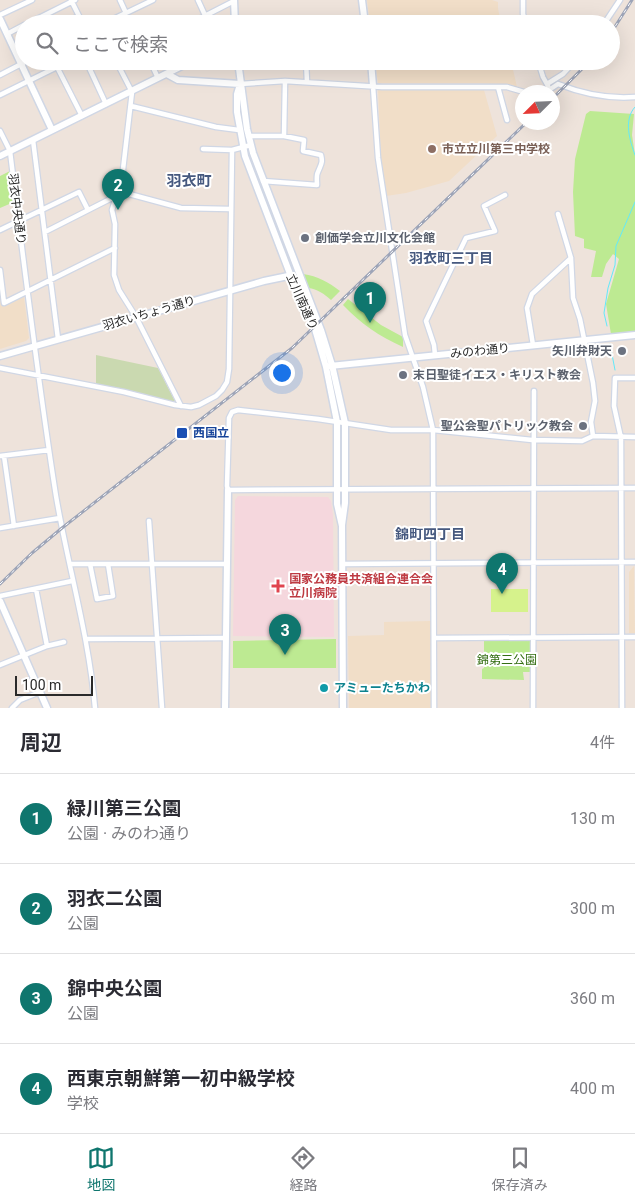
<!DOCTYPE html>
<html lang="ja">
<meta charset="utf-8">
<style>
:root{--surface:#fff;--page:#f2f2f3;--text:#2b2b33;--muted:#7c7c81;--line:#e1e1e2;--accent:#0f766e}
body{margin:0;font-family:Roboto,"Noto Sans JP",sans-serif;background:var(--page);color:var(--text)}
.compass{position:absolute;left:515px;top:85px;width:45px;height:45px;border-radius:50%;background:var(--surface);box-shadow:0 5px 20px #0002;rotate:246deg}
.scale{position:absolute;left:15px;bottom:12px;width:78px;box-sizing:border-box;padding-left:5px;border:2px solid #2a2a2a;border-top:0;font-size:14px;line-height:18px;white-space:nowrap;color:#2a2a2a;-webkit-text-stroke:4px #fff;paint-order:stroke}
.you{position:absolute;left:281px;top:372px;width:18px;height:18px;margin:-12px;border:4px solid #fff;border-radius:50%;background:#1a73e8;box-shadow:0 0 0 8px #1a73e833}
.badge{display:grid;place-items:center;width:32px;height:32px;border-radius:50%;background:var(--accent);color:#fff;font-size:16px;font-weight:700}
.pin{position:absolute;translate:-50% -41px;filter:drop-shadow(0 1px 2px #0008)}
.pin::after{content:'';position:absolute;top:26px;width:18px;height:15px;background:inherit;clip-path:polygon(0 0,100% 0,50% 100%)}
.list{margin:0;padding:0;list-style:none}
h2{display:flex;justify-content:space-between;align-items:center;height:65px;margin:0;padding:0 20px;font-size:21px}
h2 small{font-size:16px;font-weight:400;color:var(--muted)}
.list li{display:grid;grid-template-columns:32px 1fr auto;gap:15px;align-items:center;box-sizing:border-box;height:90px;padding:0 20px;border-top:1px solid var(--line)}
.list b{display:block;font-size:19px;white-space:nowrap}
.list p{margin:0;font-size:16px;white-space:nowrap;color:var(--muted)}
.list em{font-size:16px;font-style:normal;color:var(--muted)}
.icon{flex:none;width:28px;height:28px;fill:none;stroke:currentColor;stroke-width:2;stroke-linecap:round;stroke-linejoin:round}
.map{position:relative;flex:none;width:635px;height:708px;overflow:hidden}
.search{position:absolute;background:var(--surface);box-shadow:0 5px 20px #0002;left:15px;right:15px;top:15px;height:55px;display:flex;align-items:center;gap:12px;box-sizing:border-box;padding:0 18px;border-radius:28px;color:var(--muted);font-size:19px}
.sheet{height:425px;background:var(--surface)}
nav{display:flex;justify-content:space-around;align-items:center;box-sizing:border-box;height:70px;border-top:1px solid var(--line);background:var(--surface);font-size:14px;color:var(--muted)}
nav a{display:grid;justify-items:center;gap:2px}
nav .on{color:var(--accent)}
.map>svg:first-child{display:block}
</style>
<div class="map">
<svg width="635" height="708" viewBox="0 0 635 708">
<rect width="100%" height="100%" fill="#eee3db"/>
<!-- education -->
<path fill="#f1dec8" d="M367,0H492L498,2V8L501,24H370Z
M375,61H511L517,87L508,84L478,83H378Z
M378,89L484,90L497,136L449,181L406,193L386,196L381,162Z
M0,285L3,306L24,297L29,338L26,341L0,349Z
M634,566L635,633H629V572Z
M431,621L434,708H349L348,636L384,635V622Z"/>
<!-- medical -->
<path fill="#f5d7dd" d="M238,496L328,497L331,501L333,515L334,637L233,636L235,500Z"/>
<!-- green -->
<path fill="#bdea92" d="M590,111L634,114L632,135L635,155V331L611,334L606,304L619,259L613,254L606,264L602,277H591L596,251L584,248V239L575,236L573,192L575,159L586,114Z
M10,171L14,202L0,208V176Z
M303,274C318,276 328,282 340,291L331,300C324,294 318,289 308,288Z
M348,299L381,325L403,337V347C379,336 361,324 343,305Z
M336,639V668H233V641Z
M484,639H531L532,672H523L524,680L482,679V669L484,668Z"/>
<!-- cemetery -->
<path fill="#cad9b0" d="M96,355L158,368L176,403L96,384Z"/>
<!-- pitch -->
<path fill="#d6f28c" d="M491,589H528V612H491Z"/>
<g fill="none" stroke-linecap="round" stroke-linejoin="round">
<!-- stream -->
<path stroke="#63e9fa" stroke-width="1" d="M635,107C623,120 630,141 635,155
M607,326L604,313L608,288L615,265L616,246L635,202
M610,344L615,370"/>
<defs>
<path id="street" d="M71,0L83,24
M120,0L131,24
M198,0L209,24
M523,0V14L526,24
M0,15L32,0
M27,24L75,0
M63,24L79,16
M103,24L153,0
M189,24L234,1
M604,24L620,0
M7,34L24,25
M14,48L24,43
M54,61L82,116
M86,61L106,104
M116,61L132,92L122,178L112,210L115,224L114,275L119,290L136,317L181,406
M150,61L158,78
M306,61L307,82
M538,61L543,77L548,86
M0,75L27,61
M240,84L285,81L382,87H507L524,92
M547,84L563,74L575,61
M373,86L378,158L405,335L423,387L433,430L434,708
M498,87L507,120
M546,92L558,84C583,94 608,99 635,97
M0,95L57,67
M131,106L216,127L239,130
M0,131L10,151C24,266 38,382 56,496C68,567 89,636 95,708
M248,136H284L304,140L303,151L321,155C323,163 321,164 318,172C316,175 317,181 317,185L263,181
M284,136L285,81
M33,140L58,339
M203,149L232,150L251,145
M118,191L181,208L230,209
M558,214L571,258L573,298L580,319L593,383L595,401L591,422L593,436
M0,230L79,192L88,210
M45,232L116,196
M0,270L4,303L115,248
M533,345L527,308L532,294L571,258
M435,355L434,345L426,321L466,238L495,231L484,206L505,195
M0,368L124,392L175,405L191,407L199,405L216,396L222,390L227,382L229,369L232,150
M635,437L593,436L582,441L532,440L433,430H391L318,419L238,410L232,412L229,418L227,486L228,490L635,488
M0,456L49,450
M4,456L14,526
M149,521L162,708
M0,528L60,518
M70,564H227
M90,564L97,599L113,596L108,564
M342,564L635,562
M36,589L47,646
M0,596L72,581
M434,638L635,637
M86,639L226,638
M0,665L47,646L64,642
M12,708L20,700L40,692
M533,708L534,391
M622,708L621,438L614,406L615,378H635"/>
<path id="secondary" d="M234,0L235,24
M362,0L365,24
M0,19L52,130
M238,61L247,129L253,153L321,330L332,365L345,423V503L342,525
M371,61L373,86
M167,74L178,80L240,84
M240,84L237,94V112L245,156L295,287L312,319L326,367L337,422V504L342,526L343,708
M0,156L192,61
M0,356L264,281L293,275
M330,366L635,335
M0,601L47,708
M225,708L228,490"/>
</defs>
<!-- street casing -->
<use href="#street" stroke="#d0d7e5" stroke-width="7"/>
<!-- secondary casing -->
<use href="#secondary" stroke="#d0d7e5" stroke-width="9"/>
<!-- street -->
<use href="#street" stroke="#fff" stroke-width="4.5"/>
<!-- secondary -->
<use href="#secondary" stroke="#fff" stroke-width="6"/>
<defs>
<path id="rail" d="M611,33L632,0
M552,99L590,61
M0,584L32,553L62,528L292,348L527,122"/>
</defs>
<!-- rail casing -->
<use href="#rail" stroke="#9da4b7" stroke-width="3"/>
<!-- rail -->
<use href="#rail" stroke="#fff" stroke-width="1" stroke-dasharray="4" stroke-linecap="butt"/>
</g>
<!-- markers -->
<circle fill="#8d6e63" stroke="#fff" stroke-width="2" cx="432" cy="149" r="5"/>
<g fill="#6b7280" stroke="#fff" stroke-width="2">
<circle cx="305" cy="238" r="5"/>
<circle cx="622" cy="351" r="5"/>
<circle cx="403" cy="375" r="5"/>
<circle cx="583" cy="426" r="5"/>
</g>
<rect fill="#1a4fb4" stroke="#fff" stroke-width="2" x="176" y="427" width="12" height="12" rx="2.5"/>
<path fill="#e0444e" stroke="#fff" stroke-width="2" d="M275.5 578.5h5v5h5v5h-5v5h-5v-5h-5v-5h5z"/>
<circle fill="#0f9aa8" stroke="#fff" stroke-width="2" cx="324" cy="688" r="5"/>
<g text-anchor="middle" stroke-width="4" stroke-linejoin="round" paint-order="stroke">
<!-- education labels -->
<g font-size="12" font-weight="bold" fill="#785e54" stroke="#fff" text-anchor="start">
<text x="442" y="153">市立立川第三中学校</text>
</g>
<!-- street labels -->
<g font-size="12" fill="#2a2a2a" stroke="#fff">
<text transform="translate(17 209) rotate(83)" y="4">羽衣中央通り</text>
<text transform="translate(302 302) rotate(66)" y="4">立川南通り</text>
<text transform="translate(149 313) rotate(-16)" y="4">羽衣いちょう通り</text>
<text transform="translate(480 351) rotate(-6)" y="4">みのわ通り</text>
</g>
<!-- worship labels -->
<g font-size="12" font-weight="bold" fill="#5b616d" stroke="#fff" text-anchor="start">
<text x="315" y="242">創価学会立川文化会館</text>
<text x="612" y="355" text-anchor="end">矢川弁財天</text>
<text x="413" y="379">末日聖徒イエス・キリスト教会</text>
<text x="573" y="430" text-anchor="end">聖公会聖パトリック教会</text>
</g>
<!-- transit labels -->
<g font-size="12" font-weight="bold" fill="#164399" stroke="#fff" text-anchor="start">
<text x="193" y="437">西国立</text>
</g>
<!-- health labels -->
<g font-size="12" font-weight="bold" fill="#be3a42" stroke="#fff" text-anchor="start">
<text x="289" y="583">国家公務員共済組合連合会<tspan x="289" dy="14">立川病院</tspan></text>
</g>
<!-- park labels -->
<g font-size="12" fill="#346e13" stroke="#fff">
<text x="507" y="664">錦第三公園</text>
</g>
<!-- culture labels -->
<g font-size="12" font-weight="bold" fill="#0d838f" stroke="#fff" text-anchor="start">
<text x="334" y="692">アミューたちかわ</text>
</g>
<!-- neighbourhood labels -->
<g font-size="14" font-weight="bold" fill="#46597f" stroke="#fff">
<text x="451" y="263">羽衣町三丁目</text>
<text x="430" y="539">錦町四丁目</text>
</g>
<!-- quarter labels -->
<g font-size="15" font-weight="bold" fill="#46597f" stroke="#fff">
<text x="189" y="186">羽衣町</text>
</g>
</g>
</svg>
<svg class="compass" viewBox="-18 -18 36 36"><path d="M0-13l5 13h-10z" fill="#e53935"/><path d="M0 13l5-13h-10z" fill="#7c7c81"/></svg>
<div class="scale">100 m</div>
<div class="you"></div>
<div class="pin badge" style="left:370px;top:323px">1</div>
<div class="pin badge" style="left:118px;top:210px">2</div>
<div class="pin badge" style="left:285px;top:655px">3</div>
<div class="pin badge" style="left:502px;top:594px">4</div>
<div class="search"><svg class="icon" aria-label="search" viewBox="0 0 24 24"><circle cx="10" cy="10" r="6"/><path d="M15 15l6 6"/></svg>ここで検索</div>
</div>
<section class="sheet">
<h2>周辺<small>4件</small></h2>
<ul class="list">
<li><span class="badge">1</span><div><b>緑川第三公園</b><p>公園 · みのわ通り</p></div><em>130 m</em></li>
<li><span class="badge">2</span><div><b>羽衣二公園</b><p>公園</p></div><em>300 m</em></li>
<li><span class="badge">3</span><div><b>錦中央公園</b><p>公園</p></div><em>360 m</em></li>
<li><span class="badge">4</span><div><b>西東京朝鮮第一初中級学校</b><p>学校</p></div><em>400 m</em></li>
</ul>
</section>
<nav>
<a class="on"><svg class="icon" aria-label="map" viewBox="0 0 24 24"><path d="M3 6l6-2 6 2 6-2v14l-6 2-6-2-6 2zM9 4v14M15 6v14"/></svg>地図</a>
<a><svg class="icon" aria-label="directions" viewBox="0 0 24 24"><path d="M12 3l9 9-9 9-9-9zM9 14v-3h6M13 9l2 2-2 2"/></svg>経路</a>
<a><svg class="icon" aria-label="saved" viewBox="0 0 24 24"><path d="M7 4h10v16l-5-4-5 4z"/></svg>保存済み</a>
</nav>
